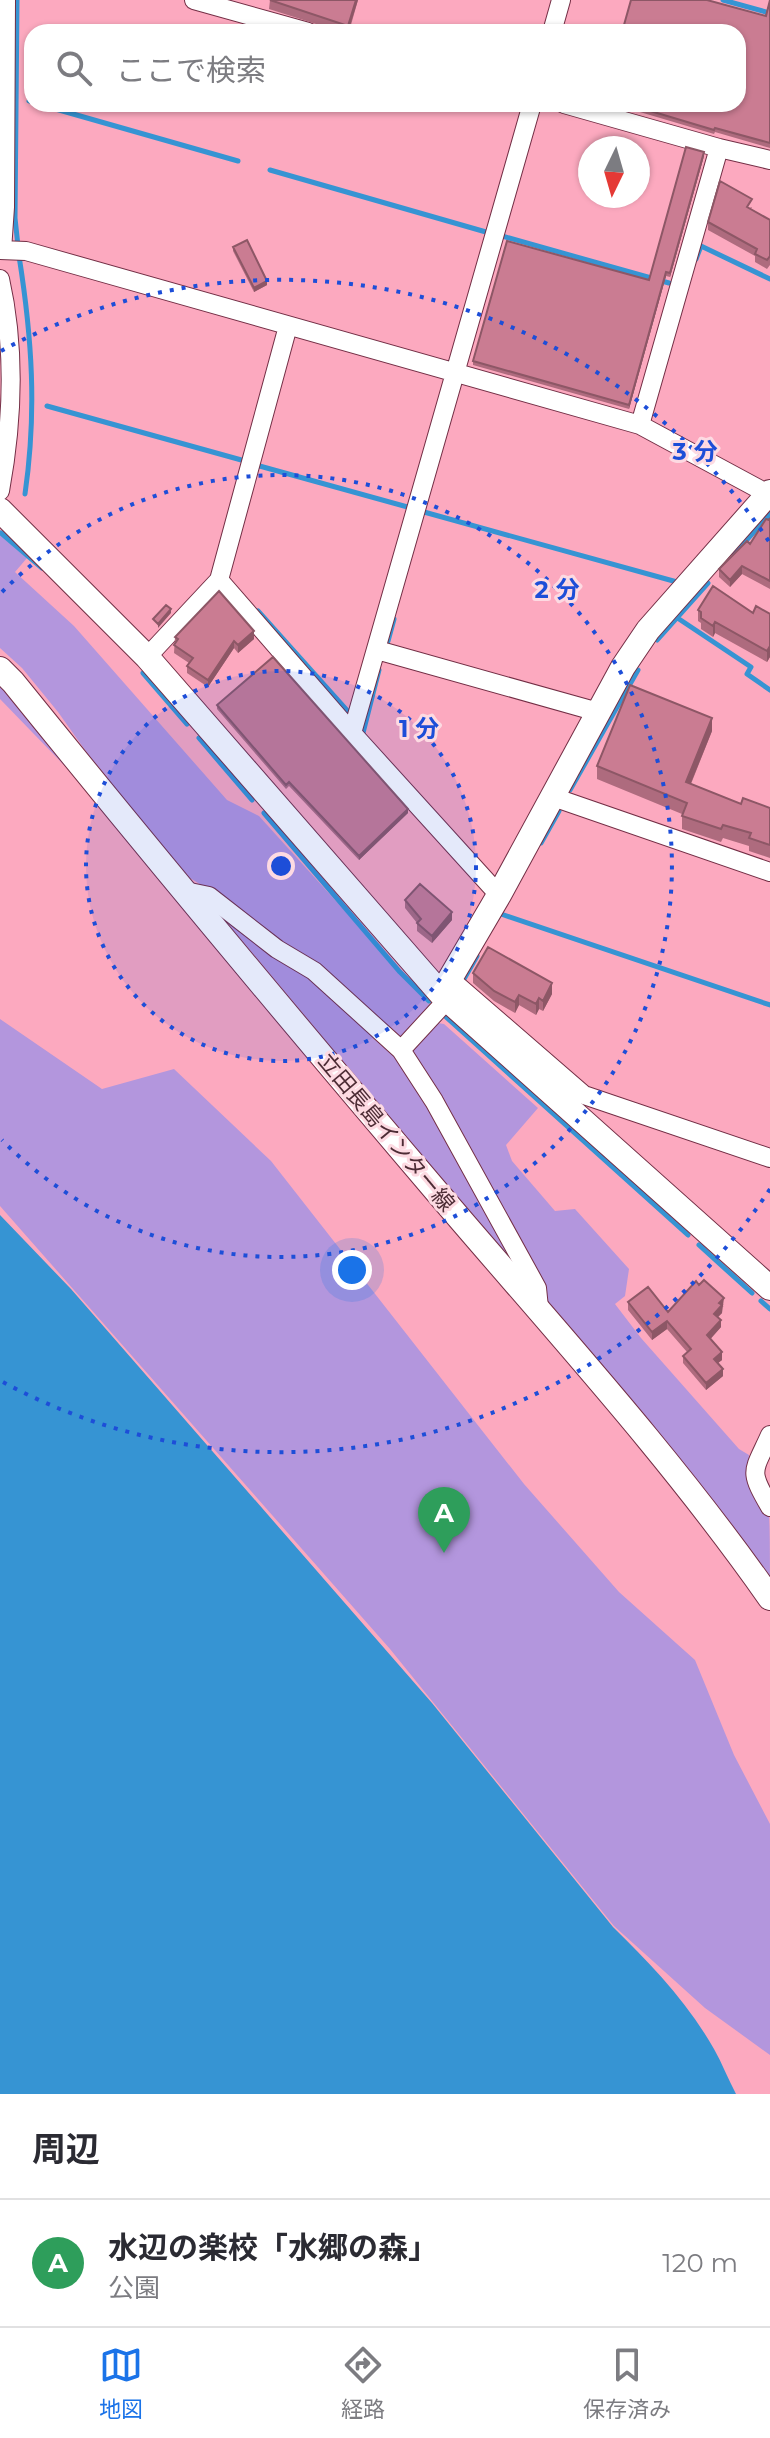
<!DOCTYPE html>
<html lang="ja">
<meta charset="utf-8">
<style>
:root{--surface:#fff;--page:#f2f2f3;--text:#2b2b33;--muted:#7c7c81;--line:#e1e1e2;--accent:#1a73e8}
body{margin:0;font-family:Montserrat,"Noto Sans JP",sans-serif;background:var(--page);color:var(--text)}
.compass{position:absolute;left:578px;top:136px;width:72px;height:72px;border-radius:50%;background:var(--surface);box-shadow:0 2px 6px #0004;rotate:185deg}
.you{position:absolute;left:352px;top:1270px;width:28px;height:28px;margin:-20px;border:6px solid #fff;border-radius:50%;background:#1a73e8;box-shadow:0 0 0 12px #1a73e833}
.badge{display:grid;place-items:center;width:52px;height:52px;border-radius:50%;background:var(--accent);color:#fff;font-size:26px;font-weight:700}
.pin{position:absolute;translate:-50% -66px;filter:drop-shadow(0 2px 4px #0008)}
.pin::after{content:'';position:absolute;top:42px;width:28px;height:24px;background:inherit;clip-path:polygon(0 0,100% 0,50% 100%)}
.list{margin:0;padding:0;list-style:none}
h2{display:flex;justify-content:space-between;align-items:center;height:104px;margin:0;padding:0 32px;font-size:34px}
h2 small{font-size:26px;font-weight:400;color:var(--muted)}
.list li{display:grid;grid-template-columns:52px 1fr auto;gap:24px;align-items:center;box-sizing:border-box;height:128px;padding:0 32px;border-top:2px solid var(--line)}
.list b{display:block;font-size:30px;white-space:nowrap}
.list p{margin:0;font-size:26px;white-space:nowrap;color:var(--muted)}
.list em{font-size:26px;font-style:normal;color:var(--muted)}
.icon{flex:none;width:44px;height:44px;fill:none;stroke:currentColor;stroke-width:2;stroke-linecap:round;stroke-linejoin:round}
.map{position:relative;flex:none;width:770px;height:2094px;overflow:hidden}
.search{position:absolute;background:var(--surface);box-shadow:0 2px 6px #0004;left:24px;right:24px;top:24px;height:88px;display:flex;align-items:center;gap:20px;box-sizing:border-box;padding:0 28px;border-radius:24px;color:var(--muted);font-size:30px}
.sheet{height:232px;background:var(--surface)}
nav{display:flex;justify-content:space-around;align-items:center;box-sizing:border-box;height:112px;border-top:2px solid var(--line);background:var(--surface);font-size:22px;color:var(--muted)}
nav a{display:grid;justify-items:center;gap:4px}
nav .on{color:var(--accent)}
.map>svg:first-child{display:block}
</style>
<div class="map">
<svg width="770" height="2094" viewBox="0 0 770 2094">
<rect width="100%" height="100%" fill="#fca9bf"/>
<!-- green -->
<path fill="#b396dd" d="M0,535L27,558L15,572L74,626L227,800L259,816L428,1003L432,1009L404,1038L395,1039L219,896L190,878L104,777L58,712L22,668L0,648Z
M0,686L11,696L95,797L0,699Z
M214,907L310,972L399,1056L531,1286Z
M0,1019L102,1089L174,1069L271,1161L524,1484L619,1592L695,1660L734,1755L770,1824V2055L705,2008L614,1926L390,1649L0,1206Z
M438,1023L444,1024L538,1108L506,1145L512,1161L555,1211L575,1209L629,1269L625,1296L615,1304L641,1338L739,1449L749,1455C746,1488 759,1489 769,1515C770,1527 770,1569 770,1585L547,1303L410,1052Z"/>
<!-- water -->
<path fill="#3694d3" d="M0,1215L71,1289L432,1703L613,1927C650,1963 688,2003 714,2049C722,2063 728,2079 736,2094H0Z"/>
<g fill="none" stroke-linecap="round" stroke-linejoin="round">
<!-- stream -->
<path stroke="#3694d3" stroke-width="5" d="M17,0L15,218L18,246
M723,0L770,13
M29,101L32,102
M38,104L238,161
M270,170L486,232
M502,236L669,283
M19,256C32,338 37,411 25,494
M696,259L701,246L770,279
M47,406L245,461
M256,465L411,508
M424,512L677,582
M1,533L42,568
M734,554L770,514
M258,611L352,716
M676,617L751,667L747,674L770,690
M657,640L708,583
M388,641L394,619
M143,673L187,724
M363,733L379,670
M199,738L252,800
M570,790L638,670
M264,813L400,972L429,1001
M541,843L559,811
M501,914L770,1005
M464,979L477,956
M446,1017L688,1235
M699,1245L752,1293
M761,1301L770,1309"/>
<defs>
<path id="street" d="M194,0L308,32
M552,32L561,0
M564,104L719,148L640,425
M719,148L770,160
M0,250L26,251L640,425L768,494
M2,250L5,207L6,0
M0,279C16,350 13,420 0,491
M219,580L352,733L499,895
M377,650L598,712
M147,657L219,580L288,326
M352,733L532,104
M553,797L770,872
M185,891L209,896L277,949L314,971L401,1050L434,1101L537,1288L539,1308
M450,979L584,1095L770,1158
M401,1050L447,1000
M770,1435C753,1473 748,1469 770,1507"/>
<path id="secondary" d="M0,510L147,657L441,994L770,1288
M0,669L13,682C152,854 294,1024 437,1192C551,1326 669,1454 770,1598
M441,994L499,895L623,667L648,630L770,492"/>
</defs>
<!-- street casing -->
<use href="#street" stroke="#732e45" stroke-width="20"/>
<!-- secondary casing -->
<use href="#secondary" stroke="#732e45" stroke-width="26"/>
<!-- street -->
<use href="#street" stroke="#fff" stroke-width="18"/>
<!-- secondary -->
<use href="#secondary" stroke="#fff" stroke-width="24"/>
</g>
<!-- wall -->
<path fill="#ae6b7e" d="M270,0H358L349,32H341L269,9Z
M770,0V148L715,132L714,134L613,104H738Z
M704,156L670,277L666,276L629,409L473,365V361L649,280Z
M752,207L751,209L770,220V265L767,269L755,262V256L708,230V222Z
M233,247L267,285L254,292L233,251Z
M770,518V589L742,574L730,587L719,577V569L750,544Z
M698,610L770,614V657L767,662L715,633L713,637L701,629V623L698,621Z
M175,637L254,639L238,653L234,648L208,687L187,673V666L189,663L174,653Z
M217,705L408,813L359,860L289,786L286,789L217,709Z
M712,731L691,784L741,804L770,808V858L749,851V846L723,838L721,842L682,829V814L597,779V766Z
M405,900L452,920L432,943L417,931V923L405,908Z
M473,973L552,994L543,1011L539,1009L536,1015L519,1005L515,1013L494,1001L473,983Z
M628,1302L668,1312L724,1306L722,1307V1313L718,1317L721,1327L710,1339L722,1360L718,1363L723,1376L706,1390L683,1363V1356L687,1352L667,1329L652,1340L628,1310Z"/>
<!-- shaded-wall -->
<path fill="#8d5766" d="M356,0H358L348,32V26Z
M704,152V156L670,277V273Z
M666,272V276L629,409V405Z
M267,281V285L254,292V288Z
M742,566V574L730,587V580Z
M171,609V613L158,628V624Z
M715,622V633L713,637V626Z
M254,631V639L238,653V645Z
M234,641V648L208,687V680Z
M770,646V657L767,662V651Z
M712,718V731L686,795V782Z
M408,809V813L359,860V856Z
M452,912V920L432,943V936Z
M552,983V994L543,1011V1001Z
M519,995V1005L515,1013V1002Z
M539,998V1009L536,1015V1004Z
M724,1298L722,1313L714,1321V1314L719,1303Z
M721,1320V1327L707,1343V1335Z
M667,1321V1329L652,1340V1332Z
M722,1352V1360L714,1366V1359Z
M723,1369V1376L706,1390V1383Z"/>
<!-- building -->
<path fill="#ca7c92" stroke="#8d5766" stroke-width="2" d="M270,0H356L348,26Z
M631,0H707L766,16L770,0V143L715,128L714,130L627,104H738V32H622Z
M686,147L704,152L670,273L666,272L629,405L473,361L507,241L649,280Z
M720,181L752,199L747,207L770,220V256L767,260L755,254L757,249L708,222Z
M247,240L267,281L254,288L233,247Z
M770,518V581L742,566L730,580L719,569L747,541L750,544L766,519L769,520Z
M713,586L753,613L756,606L770,614V646L767,651L715,622L713,626L701,618V612L698,610Z
M219,591L254,631L238,645L234,641L208,680L187,666L193,658L174,645L178,639L175,637Z
M166,605L171,609L158,624L153,619Z
M273,657L408,809L359,856L289,782L286,785L217,705Z
M630,685L712,718L686,782L741,804L743,798L770,808V845L749,838L751,833L723,825L721,829L682,816L687,803L597,766Z
M420,884L452,912L432,936L417,923L421,919L405,900Z
M488,947L552,983L543,1001L539,998L536,1004L519,995L515,1002L494,991L473,973Z
M704,1280L724,1298L719,1303L722,1305L714,1314L721,1320L707,1335L722,1352L714,1359L723,1369L706,1383L683,1356L691,1349L667,1321L652,1332L628,1302L648,1287L668,1312L696,1281L699,1285Z"/>
<!-- distance rings -->
<circle cx="281" cy="866" r="195" fill="#1d4ed8" fill-opacity=".12"/>
<g fill="none" stroke="#1d4ed8" stroke-width="4" stroke-dasharray="4 8">
<circle cx="281" cy="866" r="195"/>
<path d="M2 592A391 391 0 1 1 2 1140"/>
<path d="M770 1189A586 586 0 0 1 1 1381M1 351A586 586 0 0 1 770 543"/>
</g>
<g text-anchor="middle" stroke-width="6" stroke-linejoin="round" paint-order="stroke">
<!-- street labels -->
<g font-size="22" fill="#4d2c35" stroke="#fddae2">
<text transform="translate(387 1132) rotate(50)" y="8">立田長島インター線</text>
</g>
</g>
<circle cx="281" cy="866" r="12" fill="#1d4ed8" stroke="#fddae2" stroke-width="4"/>
<g font-size="24" text-anchor="middle" font-weight="bold" fill="#1d4ed8" stroke="#fddae2" stroke-width="6" stroke-linejoin="round" paint-order="stroke">
<text x="695" y="460">3 分</text>
<text x="557" y="598">2 分</text>
<text x="419" y="737">1 分</text>
</g>
</svg>
<svg class="compass" viewBox="-18 -18 36 36"><path d="M0-13l5 13h-10z" fill="#e53935"/><path d="M0 13l5-13h-10z" fill="#7c7c81"/></svg>
<div class="you"></div>
<div class="pin badge" style="left:444px;top:1553px;background:#2e9e5b">A</div>
<div class="search"><svg class="icon" aria-label="search" viewBox="0 0 24 24"><circle cx="10" cy="10" r="6"/><path d="M15 15l6 6"/></svg>ここで検索</div>
</div>
<section class="sheet">
<h2>周辺<small></small></h2>
<ul class="list">
<li><span class="badge" style="background:#2e9e5b">A</span><div><b>水辺の楽校「水郷の森」</b><p>公園</p></div><em>120 m</em></li>
</ul>
</section>
<nav>
<a class="on"><svg class="icon" aria-label="map" viewBox="0 0 24 24"><path d="M3 6l6-2 6 2 6-2v14l-6 2-6-2-6 2zM9 4v14M15 6v14"/></svg>地図</a>
<a><svg class="icon" aria-label="directions" viewBox="0 0 24 24"><path d="M12 3l9 9-9 9-9-9zM9 14v-3h6M13 9l2 2-2 2"/></svg>経路</a>
<a><svg class="icon" aria-label="saved" viewBox="0 0 24 24"><path d="M7 4h10v16l-5-4-5 4z"/></svg>保存済み</a>
</nav>
